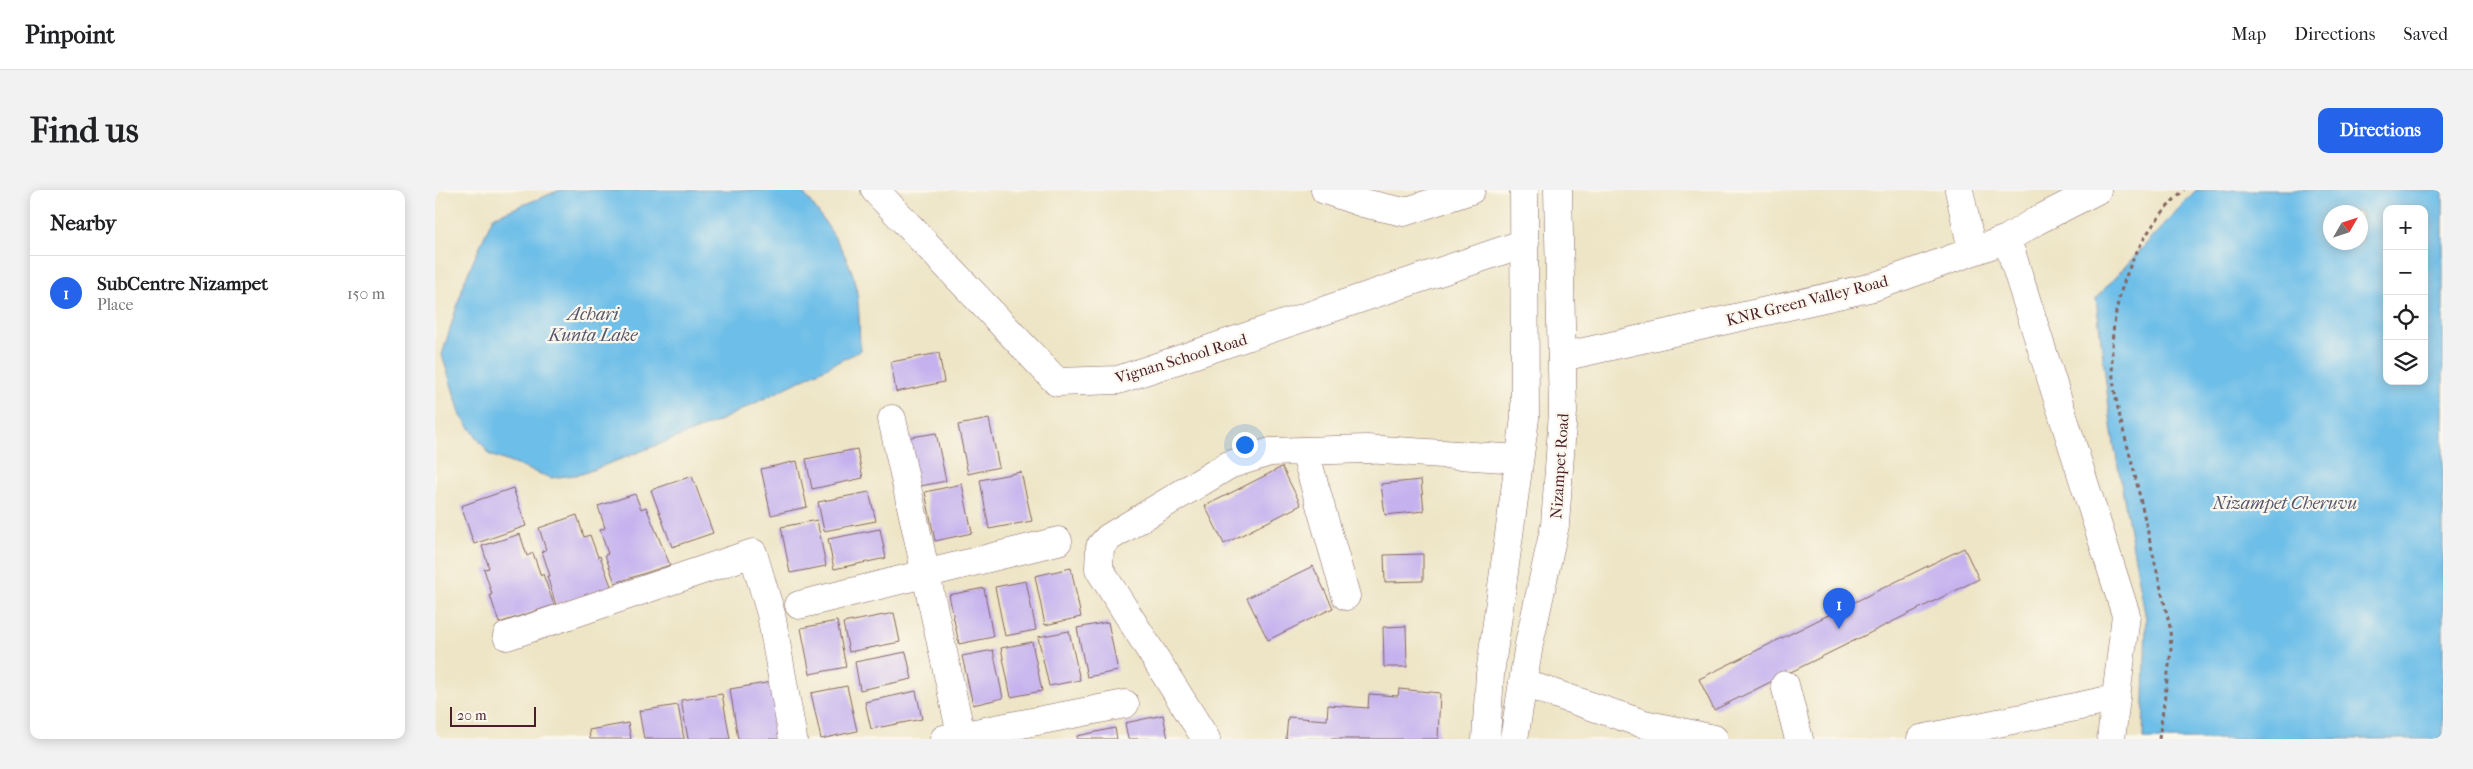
<!DOCTYPE html>
<meta charset="utf-8">
<style>
:root{--surface:#fff;--page:#f2f2f2;--text:#202124;--muted:#757577;--line:#e0e0e0;--accent:#2563eb}
body{margin:0;font-family:"IM FELL French Canon",serif;background:var(--page);color:var(--text)}
.controls{position:absolute;right:15px;top:15px;display:grid;overflow:hidden;border-radius:10px;box-shadow:0 2px 12px #0003}
.controls button{width:45px;height:45px;display:grid;place-items:center;padding:0;border:0;border-bottom:1px solid var(--line);background:var(--surface);color:var(--text);font:25px sans-serif}
.compass{position:absolute;left:1888px;top:15px;width:45px;height:45px;border-radius:50%;background:var(--surface);box-shadow:0 2px 12px #0003;rotate:51deg}
.scale{position:absolute;left:15px;bottom:12px;width:86px;box-sizing:border-box;padding-left:5px;border:2px solid #4a1f2b;border-top:0;font-size:14px;line-height:18px;white-space:nowrap;color:#4a1f2b;-webkit-text-stroke:4px #fbf7ec;paint-order:stroke}
.you{position:absolute;left:809px;top:254px;width:18px;height:18px;margin:-12px;border:4px solid #fff;border-radius:50%;background:#1a73e8;box-shadow:0 0 0 8px #1a73e833}
.badge{display:grid;place-items:center;width:32px;height:32px;border-radius:50%;background:var(--accent);color:#fff;font-size:16px;font-weight:700}
.pin{position:absolute;translate:-50% -41px;filter:drop-shadow(0 1px 2px #0008)}
.pin::after{content:'';position:absolute;top:26px;width:18px;height:15px;background:inherit;clip-path:polygon(0 0,100% 0,50% 100%)}
.list{margin:0;padding:0;list-style:none}
h2{display:flex;justify-content:space-between;align-items:center;height:65px;margin:0;padding:0 20px;font-size:21px}
h2 small{font-size:16px;font-weight:400;color:var(--muted)}
.list li{display:grid;grid-template-columns:32px 1fr auto;gap:15px;align-items:center;box-sizing:border-box;height:75px;padding:0 20px;border-top:1px solid var(--line)}
.list b{display:block;font-size:19px;white-space:nowrap}
.list p{margin:0;font-size:16px;white-space:nowrap;color:var(--muted)}
.list em{font-size:16px;font-style:normal;color:var(--muted)}
.icon{flex:none;width:28px;height:28px;fill:none;stroke:currentColor;stroke-width:2;stroke-linecap:round;stroke-linejoin:round}
.map{position:relative;flex:none;width:2008px;height:549px;overflow:hidden;border-radius:10px}
header{display:flex;align-items:center;gap:30px;box-sizing:border-box;height:70px;padding:0 25px;background:var(--surface);border-bottom:1px solid var(--line)}
header strong{font-size:24px}
nav{display:flex;gap:28px;margin-inline-start:auto;font-size:18px}
.intro{display:flex;align-items:center;justify-content:space-between;box-sizing:border-box;height:120px;padding:0 30px}
h1{margin:0;font-size:35px}
.button{padding:12px 22px;border-radius:10px;background:var(--accent);color:#fff;font-size:18px;font-weight:700}
main{display:flex;gap:30px;padding:0 30px}
aside{flex:1;background:var(--surface);border-radius:10px;box-shadow:0 2px 12px #0003}
.map>svg:first-child{display:block}
</style>
<header>
<strong>Pinpoint</strong>
<nav><a>Map</a><a>Directions</a><a>Saved</a></nav>
</header>
<div class="intro"><h1>Find us</h1><a class="button">Directions</a></div>
<main>
<aside>
<h2>Nearby<small></small></h2>
<ul class="list">
<li><span class="badge">1</span><div><b>SubCentre Nizampet</b><p>Place</p></div><em>150 m</em></li>
</ul>
</aside>
<div class="map">
<svg width="2008" height="549" viewBox="0 0 2008 549">
<rect width="100%" height="100%" fill="#fbf7ec"/>
<filter id="ink" filterUnits="userSpaceOnUse"><feTurbulence type="fractalNoise" baseFrequency=".02" numOctaves="2"/><feDisplacementMap in="SourceGraphic" scale="10" xChannelSelector="R" yChannelSelector="G"/><feConvolveMatrix kernelMatrix="1 2 1 2 8 2 1 2 1" color-interpolation-filters="sRGB"/></filter>
<filter id="wash" filterUnits="userSpaceOnUse"><feTurbulence type="fractalNoise" baseFrequency=".0096" numOctaves="4" result="noise"/><feDisplacementMap in="SourceGraphic" scale="20" xChannelSelector="R" yChannelSelector="G"/><feGaussianBlur stdDeviation="1.12" result="paint"/><feColorMatrix in="noise" values="0 0 0 0 0 0 0 0 0 0 0 0 0 0 0 0 0 1.4 0 .05"/><feComposite in="paint" operator="in"/></filter>
<g filter="url(#wash)">
<rect width="100%" height="100%" fill="#eee5c6"/>
<!-- water -->
<path fill="#6dbee8" stroke="#5c6e8a" fill-rule="evenodd" d="M125,0H366C385,24 410,58 419,88C425,111 424,137 425,161L282,232L147,284L116,288L55,265L26,226L7,165L30,90L58,27Z
M1761,0H2008V549H1708L1711,429L1677,243L1661,108ZM1952,19H1989V191H1952ZM1926,22V52H1896V22Z"/>
<g id="blocks">
<!-- building -->
<path fill="#c5b1ee" d="M504,163L509,192L461,202L456,172Z
M554,229L564,277L533,284L523,235Z
M501,243L511,291L481,297L471,248Z
M422,259L428,288L377,299L371,269Z
M362,271L372,317L336,325L326,279Z
M847,277L866,315L789,354L770,316Z
M586,282L597,331L554,339L545,290Z
M257,286L278,343L237,357L216,300Z
M986,290L989,321L950,325L946,294Z
M527,294L537,343L500,351L490,302Z
M78,298L91,336L39,354L26,316Z
M434,302L441,331L389,341L383,312Z
M200,304L206,319L211,317L235,375L180,393L170,365L173,364L165,340L170,338L163,316Z
M142,325L149,347L155,345L163,367L165,366L176,396L121,415L112,386H115L107,361L111,360L104,338Z
M382,330L391,376L355,383L346,337Z
M445,339L451,368L399,379L393,349Z
M85,344L92,366L98,363L106,386L108,384L119,415L64,433L55,405L57,404L49,379L54,378L47,356Z
M1529,358L1544,389L1279,520L1264,489Z
M988,364V391L950,392L949,365Z
M878,376L898,418L833,450L812,408Z
M636,378L646,427L610,435L600,386Z
M591,391L601,440L570,446L560,397Z
M549,398L558,447L524,454L514,405Z
M459,423L465,452L414,462L408,433Z
M402,431L411,477L375,484L366,438Z
M673,432L683,481L652,487L642,438Z
M971,436L972,477H949L948,437Z
M634,441L645,490L614,496L603,447Z
M597,452L607,501L576,507L566,458Z
M558,460L568,508L538,515L527,466Z
M471,462L477,489L425,500L420,472Z
M343,491L353,549H303L295,499Z
M412,496L422,541L386,549L376,503Z
M964,499L1005,503L1003,549H851L853,527L892,530L893,515L933,518L934,504L963,506Z
M481,501L487,529L436,539L430,512Z
M287,504L295,549H253L246,510Z
M243,515L249,549H209L204,521Z
M728,525L733,549H693L690,533Z
M193,533L196,549H155L154,540Z
M680,538L682,549H642V546Z"/>
</g>
</g>
<g filter="url(#ink)">
<use href="#blocks" fill-opacity="0" stroke="#836461" stroke-width="1"/>
<g fill="none" stroke-linecap="round" stroke-linejoin="round">
<defs>
<path id="minor" d="M440,0L622,192L683,190L1090,53
M890,0L928,13L969,22L1036,0
M1524,0L1537,60
M1572,49L1691,425L1676,549
M1127,167L1438,97L1572,49L1601,31L1662,0
M457,229L527,549
M870,262L911,406
M364,415L623,351
M72,446L318,363L336,424L358,549
M1088,493L1209,534L1279,549
M1350,495L1364,549
M509,549L690,514
M771,549L664,379L665,357L673,348L794,275L835,262L931,259L1084,269
M1486,549L1669,511"/>
<path id="major" d="M1051,549L1055,484L1090,228L1089,0
M1079,549L1094,454L1120,335L1128,222L1123,0"/>
</defs>
<!-- minor casing -->
<use href="#minor" stroke="#836461" stroke-width="29"/>
<!-- major casing -->
<use href="#major" stroke="#836461" stroke-width="29"/>
<!-- path -->
<path stroke="#836461" stroke-width="3" stroke-dasharray="4 4" stroke-linecap="butt" d="M1724,549L1736,461L1735,437C1723,386 1711,335 1700,285C1693,256 1683,226 1679,196C1669,123 1695,49 1749,0"/>
<!-- minor -->
<use href="#minor" stroke="#fff" stroke-width="28"/>
<!-- major -->
<use href="#major" stroke="#fff" stroke-width="28"/>
</g>
</g>
<g text-anchor="middle" stroke-width="4.5" stroke-linejoin="round" paint-order="stroke">
<!-- street labels -->
<g font-size="16" fill="#4a1f2b" stroke="#fbf7ec">
<text transform="translate(1372 110) rotate(-14)" y="6">KNR Green Valley Road</text>
<text transform="translate(746 168) rotate(-17)" y="6">Vignan School Road</text>
<text transform="translate(1124 276) rotate(-86)" y="6">Nizampet Road</text>
</g>
<!-- water labels -->
<g font-size="18" font-style="italic" fill="#56576d" stroke="#fbf7ec">
<text x="158" y="130">Achari<tspan x="158" dy="21">Kunta Lake</tspan></text>
<text x="1850" y="319">Nizampet Cheruvu</text>
</g>
</g>
</svg>
<div class="controls">
<button>+</button>
<button>−</button>
<button><svg class="icon" aria-label="locate" viewBox="0 0 24 24"><circle cx="12" cy="12" r="6"/><path d="M12 2v4M12 18v4M2 12h4M18 12h4"/></svg></button>
<button><svg class="icon" aria-label="layers" viewBox="0 0 24 24"><path d="M12 4l9 5-9 5-9-5zM3 14l9 5 9-5"/></svg></button>
</div>
<svg class="compass" viewBox="-18 -18 36 36"><path d="M0-13l5 13h-10z" fill="#e53935"/><path d="M0 13l5-13h-10z" fill="#757577"/></svg>
<div class="scale">20 m</div>
<div class="you"></div>
<div class="pin badge" style="left:1404px;top:439px">1</div>
</div>
</main>
